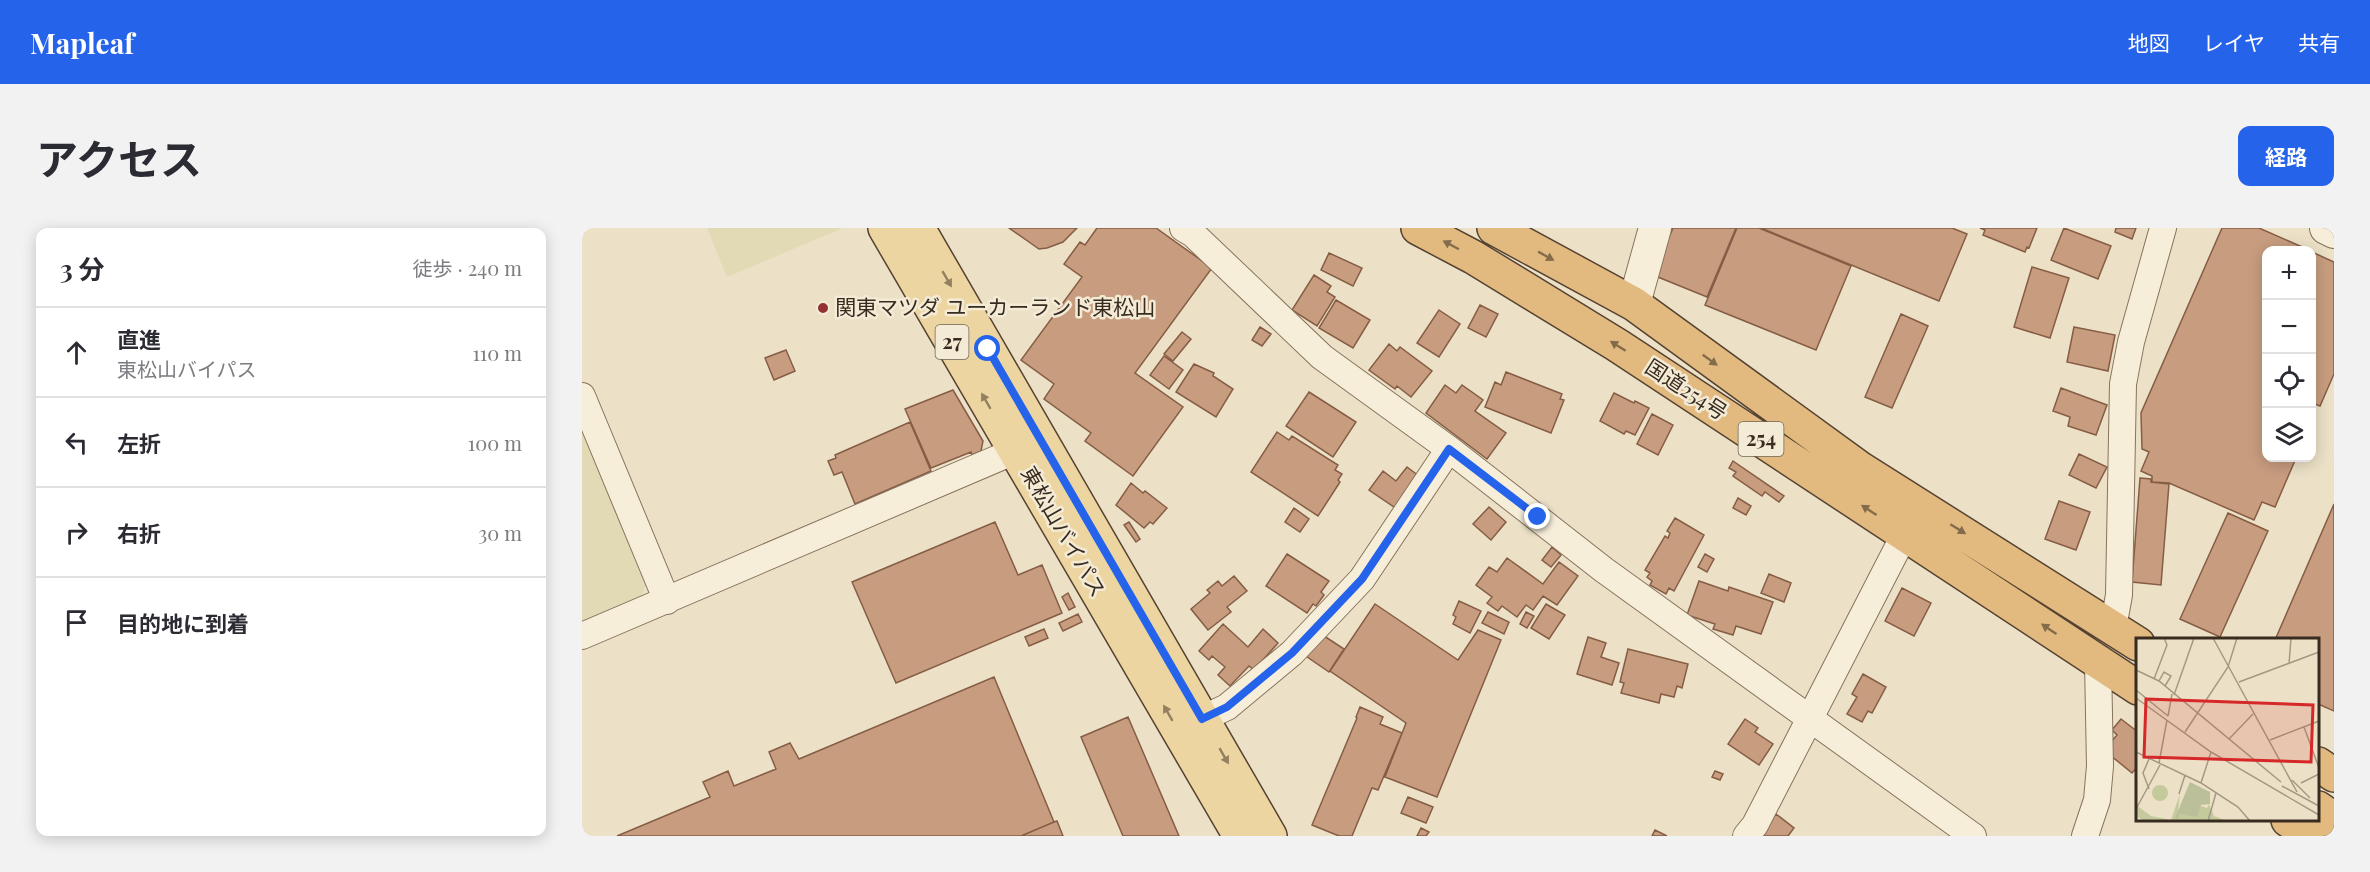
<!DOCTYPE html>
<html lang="ja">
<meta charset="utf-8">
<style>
:root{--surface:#fff;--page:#f2f2f3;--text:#2b2b33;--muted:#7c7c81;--line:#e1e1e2;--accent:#2563eb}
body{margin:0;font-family:"Playfair Display","Noto Sans JP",serif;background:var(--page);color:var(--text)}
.controls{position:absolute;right:18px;top:18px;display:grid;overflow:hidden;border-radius:12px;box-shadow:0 3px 15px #0003}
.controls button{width:54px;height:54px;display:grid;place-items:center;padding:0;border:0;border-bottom:2px solid var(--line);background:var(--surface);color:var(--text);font:30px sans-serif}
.stop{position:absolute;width:18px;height:18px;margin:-14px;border:4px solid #2563eb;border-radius:50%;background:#fff}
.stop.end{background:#2563eb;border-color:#fff;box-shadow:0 2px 6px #0008}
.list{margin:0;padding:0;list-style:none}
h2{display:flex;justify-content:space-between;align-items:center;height:78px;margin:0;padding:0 24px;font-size:26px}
h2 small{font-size:20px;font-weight:400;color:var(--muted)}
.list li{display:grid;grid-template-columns:39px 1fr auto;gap:18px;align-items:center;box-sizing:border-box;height:90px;padding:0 24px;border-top:2px solid var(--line)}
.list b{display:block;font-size:22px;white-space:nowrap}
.list p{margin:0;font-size:20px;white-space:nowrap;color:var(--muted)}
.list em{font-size:20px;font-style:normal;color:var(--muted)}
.icon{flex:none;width:33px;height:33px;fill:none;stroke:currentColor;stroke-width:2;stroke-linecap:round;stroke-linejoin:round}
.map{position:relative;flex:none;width:1752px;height:608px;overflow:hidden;border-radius:12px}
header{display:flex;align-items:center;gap:36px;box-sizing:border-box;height:84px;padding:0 30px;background:var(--accent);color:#fff}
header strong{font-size:28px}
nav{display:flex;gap:33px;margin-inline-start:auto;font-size:21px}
.intro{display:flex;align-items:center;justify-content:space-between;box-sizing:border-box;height:144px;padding:0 36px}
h1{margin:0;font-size:42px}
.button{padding:15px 27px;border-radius:12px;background:var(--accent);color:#fff;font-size:21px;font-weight:700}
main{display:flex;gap:36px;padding:0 36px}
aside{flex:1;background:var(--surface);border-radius:12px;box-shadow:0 3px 15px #0003}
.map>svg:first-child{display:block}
</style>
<header>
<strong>Mapleaf</strong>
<nav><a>地図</a><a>レイヤ</a><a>共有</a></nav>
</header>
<div class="intro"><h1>アクセス</h1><a class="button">経路</a></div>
<main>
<aside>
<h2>3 分<small>徒歩 · 240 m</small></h2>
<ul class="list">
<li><svg class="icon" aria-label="ahead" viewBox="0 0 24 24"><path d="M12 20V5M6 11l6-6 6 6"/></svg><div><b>直進</b><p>東松山バイパス</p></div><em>110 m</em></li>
<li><svg class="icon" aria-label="left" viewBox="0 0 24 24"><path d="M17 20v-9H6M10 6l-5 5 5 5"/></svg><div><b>左折</b></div><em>100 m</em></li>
<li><svg class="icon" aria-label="right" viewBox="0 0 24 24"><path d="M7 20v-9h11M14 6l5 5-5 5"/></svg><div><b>右折</b></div><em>30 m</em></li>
<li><svg class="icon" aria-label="arrive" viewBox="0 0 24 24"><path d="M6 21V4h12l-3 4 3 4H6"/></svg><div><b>目的地に到着</b></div></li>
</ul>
</aside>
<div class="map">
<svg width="1752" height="608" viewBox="0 0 1752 608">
<rect width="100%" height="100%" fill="#ece1c7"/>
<!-- farmland -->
<path fill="#e1dab5" d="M125,0H261L145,49Z
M0,198L65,355L60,367L0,394Z"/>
<!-- building -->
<path fill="#c89d7f" stroke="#855d45" stroke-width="1.5" d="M427,0H495L481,14L465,20L457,21Z
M515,0H574L630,40L553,145L601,179L551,248L503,213L509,205L462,171L472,156L439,132L500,49L482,36L498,14L503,17Z
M1091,0H1154L1125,69L1071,47Z
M1155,0H1177L1269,38L1234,122L1123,77Z
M1179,0H1370L1385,6L1357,73Z
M1398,0H1455L1447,20L1445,19L1443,24L1401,7L1403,2Z
M1482,0L1529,18L1516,51L1469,32Z
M1534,0H1554L1550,11L1533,4Z
M1640,0H1677L1727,22H1684V230H1714L1693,279L1680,274L1672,292L1587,255L1570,254V248L1559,243L1567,224L1560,221L1559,185Z
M1730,24L1752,34V146L1738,178L1730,175Z
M747,25L780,40L771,58L739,42Z
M1450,39L1487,50L1468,110L1432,99Z
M732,47L749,58L745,64L753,69L735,98L710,82Z
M754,72L788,92L771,120L737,100Z
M898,77L916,86L904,109L886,100Z
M857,82L878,96L857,129L835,115Z
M1319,86L1346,98L1310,180L1283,169Z
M678,99L689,106L680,118L670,112Z
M1492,99L1533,107L1526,143L1485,134Z
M600,104L609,111L591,133L582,126Z
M807,116L815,123L818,119L850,143L829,169L815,158L813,161L787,142Z
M204,122L213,143L192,152L183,130Z
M582,128L601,142L587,161L568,147Z
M612,136L632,145L631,148L651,161L634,189L594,164Z
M924,144L980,166L978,171L982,172L969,205L903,179L913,154L919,157Z
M863,157L874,165L880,157L901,172L893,183L924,205L905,231L844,185Z
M1479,160L1525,177L1514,207L1486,198L1488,189L1471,183Z
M371,162L401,213L399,223L390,227L389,224L349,240L323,181Z
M727,164L774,194L751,229L704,198Z
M1032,165L1052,175L1053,173L1067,180L1053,207L1044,203L1042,206L1018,193Z
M1070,186L1091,197L1076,227L1055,216Z
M328,194L349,243L273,276L260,244L252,247L246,233L254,230L253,227Z
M695,204L707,212L710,208L756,237L753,242L760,246L756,252L758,254L736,288L669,244Z
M1497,226L1525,239L1514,260L1487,247Z
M1151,233L1202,268L1197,274L1183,264L1180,268L1151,248L1154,244L1147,240Z
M825,239L841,251L815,281L787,262L801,243L814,253Z
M1558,250L1569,251V254L1587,256L1579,357L1550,354Z
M549,255L561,265L563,263L585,280L571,296L568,294L562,300L534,277Z
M1156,270L1169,278L1164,287L1151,280Z
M1477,273L1508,284L1494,322L1463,311Z
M1752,276V483L1736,476V412H1693Z
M907,279L924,294L909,312L891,296Z
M712,280L727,291L718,304L703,294Z
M1646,285L1686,303L1638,409L1598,391Z
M1093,290L1122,307L1092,363L1087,360L1084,366L1068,357L1070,353L1065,349L1068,345L1063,342L1083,308L1086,310L1088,305L1085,303Z
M413,294L436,347L460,337L480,385L314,455L270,354Z
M547,294L558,311L554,314L542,297Z
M970,319L979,327L969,339L960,332Z
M705,326L747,353L739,364L742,367L734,378L731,376L725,385L684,358Z
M1123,326L1132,331L1125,344L1116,339Z
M925,330L961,356L977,334L996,348L975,377L961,368L951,382L944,377L935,389L920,378L916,383L905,375L910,369L894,357L907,339L915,344Z
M1187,346L1209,355L1202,374L1179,365Z
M652,348L665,363L645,379L649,384L626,402L609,381L628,365L625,362L636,353L640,358Z
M1117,353L1146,363L1147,359L1191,374L1179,406L1154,398L1151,407L1131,401L1133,396L1105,387Z
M1320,360L1349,375L1332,408L1303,393Z
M486,365L493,379L487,382L480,369Z
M877,373L899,383L888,405L871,396L874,389L871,387Z
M793,376L876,432L896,402L919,412L855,569L803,549L824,495L748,443Z
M964,376L983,387L967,411L949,400Z
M906,384L927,394L922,406L900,395Z
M944,384L952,388L945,400L938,396Z
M496,386L500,394L481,403L477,395Z
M641,396L666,419L681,401L696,415L672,442L667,438L648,458L636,447L643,439L630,428L627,432L617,423Z
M462,401L466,410L447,418L443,409Z
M736,404L762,421L747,444L721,426Z
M1006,409L1024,415L1019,429L1037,435L1030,457L995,446Z
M1046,421L1106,436L1100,460L1095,458L1092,469L1079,466L1077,475L1039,465L1042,455L1038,454Z
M1281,446L1304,459L1290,485L1286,483L1280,494L1265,486L1275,469L1270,466Z
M412,449L472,594L439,608H35L128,569L121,554L146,543L152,558L194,541L187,524L208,515L217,531Z
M778,479L801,489L798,496L820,505L796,562L790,560L770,608H757L730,597L775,490L774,489Z
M546,489L597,608H541L499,509Z
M1163,491L1176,500L1173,504L1191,516L1177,537L1146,516Z
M1539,491L1556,504V538L1550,545L1528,527L1527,516L1535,507L1530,502Z
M1133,543L1141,546L1138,552L1130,549Z
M826,569L851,579L844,595L819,585Z
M1194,586L1212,600L1206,608H1177Z
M475,593L481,608H439L472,594Z
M839,600L847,604L844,608H835Z
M1073,602L1085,608H1070Z"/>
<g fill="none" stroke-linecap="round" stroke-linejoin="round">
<defs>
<path id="minor" d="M601,0L611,6L740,129L867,221L1022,342L1391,608
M0,168L85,373
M1531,400L1537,367L1541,156L1549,114L1581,0
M0,408L433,223
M620,491L645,479L710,425L780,351L867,221
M1164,608L1173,597L1331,290
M1503,608L1515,572L1518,538L1516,434"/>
<path id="tertiary" d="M1744,0L1752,4
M1052,76L1073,0"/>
<path id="primary" d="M303,0L658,608
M336,0L688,608"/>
<path id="trunk" d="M836,0L891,29L1035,117L1556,460
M912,0L1052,76L1279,241L1556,416
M1736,536L1752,547
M1736,580L1752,591
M1706,592L1730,608"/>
</defs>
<!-- minor casing -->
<use href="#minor" stroke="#87735e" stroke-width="28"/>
<!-- tertiary casing -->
<use href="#tertiary" stroke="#87735e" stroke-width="34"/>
<!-- primary casing -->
<use href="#primary" stroke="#554231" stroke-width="36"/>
<!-- trunk casing -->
<use href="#trunk" stroke="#554231" stroke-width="36"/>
<!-- minor -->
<use href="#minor" stroke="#f7eeda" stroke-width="26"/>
<!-- tertiary -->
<use href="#tertiary" stroke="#f7eeda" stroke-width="32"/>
<!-- primary -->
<use href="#primary" stroke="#edd5a2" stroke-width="33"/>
<!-- trunk -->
<use href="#trunk" stroke="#e2ba80" stroke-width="33"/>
</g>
<!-- one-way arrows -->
<defs><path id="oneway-solid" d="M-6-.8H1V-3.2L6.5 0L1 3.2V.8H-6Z" transform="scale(1.5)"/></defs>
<g fill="#846c4b">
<use href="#oneway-solid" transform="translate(869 17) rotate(-152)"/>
<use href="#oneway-solid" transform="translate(964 28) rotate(29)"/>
<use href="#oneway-solid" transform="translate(1036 118) rotate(-148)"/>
<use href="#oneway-solid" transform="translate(1128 132) rotate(36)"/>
<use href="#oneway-solid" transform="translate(1287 282) rotate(-147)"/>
<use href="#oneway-solid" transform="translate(1376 301) rotate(32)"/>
<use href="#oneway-solid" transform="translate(1467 401) rotate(-146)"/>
</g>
<g fill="#928061">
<use href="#oneway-solid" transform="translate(365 51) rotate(60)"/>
<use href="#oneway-solid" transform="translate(404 173) rotate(-120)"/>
<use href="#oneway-solid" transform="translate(586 485) rotate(-120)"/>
<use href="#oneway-solid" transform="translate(642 528) rotate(60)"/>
</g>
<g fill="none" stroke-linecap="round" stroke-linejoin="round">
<!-- route -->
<path stroke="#2563eb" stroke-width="8" d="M406,121L620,491L645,479L710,425L780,351L867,221L956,289"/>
</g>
<!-- markers -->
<circle fill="#933133" stroke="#f4ebd7" stroke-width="2" cx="241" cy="80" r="6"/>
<g text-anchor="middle" stroke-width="5" stroke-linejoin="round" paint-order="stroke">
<!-- shield labels -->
<g fill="#f4ebd7" stroke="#706557" stroke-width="1.5">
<rect x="353.5" y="97" width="33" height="34" rx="4.5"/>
<rect x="1156.5" y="194" width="45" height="34" rx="4.5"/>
</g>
<g font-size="20" font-weight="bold" fill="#382c20">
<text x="370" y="121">27</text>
<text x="1179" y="218">254</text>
</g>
<!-- poi labels -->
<g font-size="21" fill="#382c20" stroke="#f4ebd7" text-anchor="start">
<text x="253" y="87">関東マツダ ユーカーランド東松山</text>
</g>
<!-- street labels -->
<g font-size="21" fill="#382c20" stroke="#f4ebd7">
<text transform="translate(1104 162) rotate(33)" y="7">国道254号</text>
<text transform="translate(481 304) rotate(60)" y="7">東松山バイパス</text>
</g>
</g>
<!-- overview -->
<g transform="translate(1554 410)">
<rect width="183" height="183" fill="#ece1c7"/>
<path d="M16 155a8 8 0 1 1 16 0a8 8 0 1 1-16 0ZM44,156L41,181L44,176L58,177L65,168L71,170L73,166L78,178L91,183H8L0,178V167L15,178L35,182Z" fill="#c5ca9c"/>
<path d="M54,144L74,154V166L65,167L61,179L44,176L42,181L39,180Z" fill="#bbbf9a"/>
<path fill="none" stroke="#a49984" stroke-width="1.5" d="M77,0L161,154M153,26L155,0M0,32L23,43L145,144M18,41L31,7L28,0M23,43L28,34L35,38L29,48M103,44L183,14M0,52L32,78M38,57L58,0M0,60L75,114L183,177M32,78L36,56M168,89L183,130M49,94L92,29L101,0M93,101L117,76M134,102L183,83M0,114L65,145M75,114L65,145L102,169L114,183M23,125L31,82M156,142L174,160M165,145L183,136M146,148L183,168M13,151L7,135L13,121M43,156L49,137M0,171L24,127M72,183L80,155"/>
<path fill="#d62828" fill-opacity="0.15" stroke="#d62828" stroke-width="3" d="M10,61L177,67L175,124L8,119Z"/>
<rect width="183" height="183" fill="none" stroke="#382c20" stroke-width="3"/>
</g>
</svg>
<div class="controls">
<button>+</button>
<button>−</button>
<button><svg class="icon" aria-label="locate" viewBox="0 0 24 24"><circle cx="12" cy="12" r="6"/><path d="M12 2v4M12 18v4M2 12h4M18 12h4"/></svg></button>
<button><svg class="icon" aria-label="layers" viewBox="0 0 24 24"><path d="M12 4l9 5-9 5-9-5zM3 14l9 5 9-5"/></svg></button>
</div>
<div class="stop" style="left:406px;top:121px"></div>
<div class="stop end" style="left:956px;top:289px"></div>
</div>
</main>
